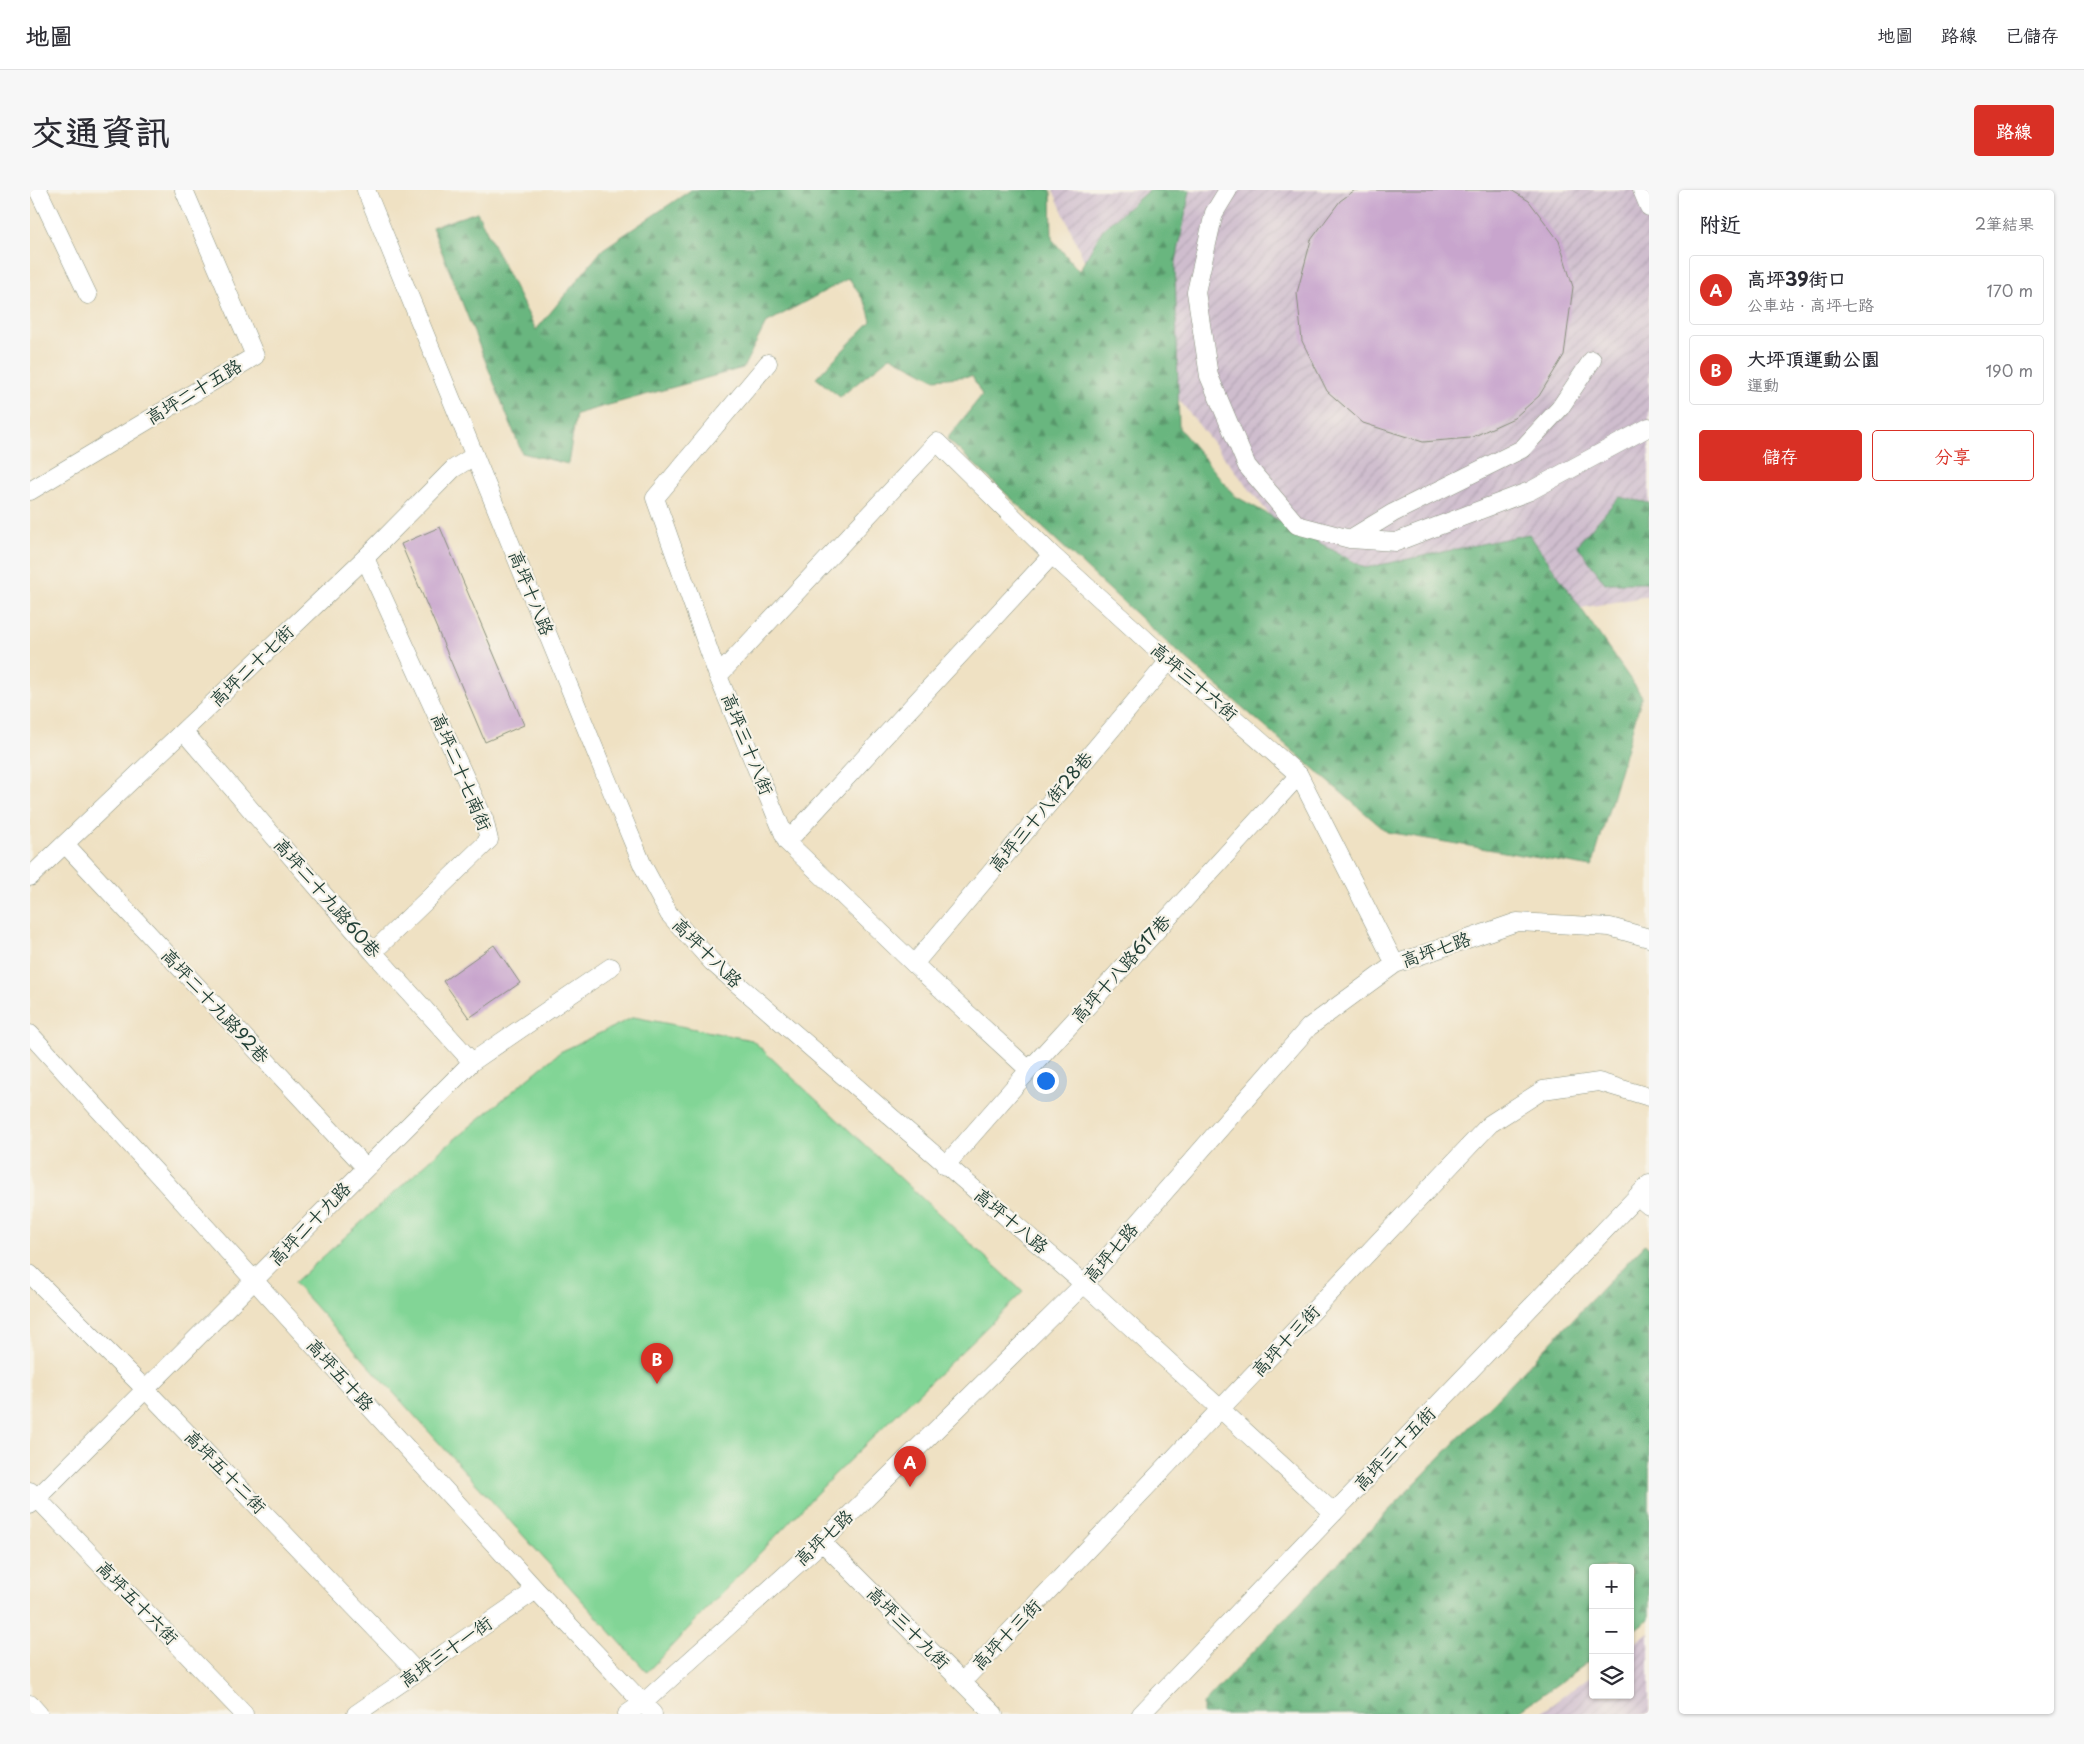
<!DOCTYPE html>
<html lang="zh-TW">
<meta charset="utf-8">
<style>
:root{--surface:#fff;--page:#f7f7f7;--text:#2b2b33;--muted:#7c7c81;--line:#e1e1e2;--accent:#d93025}
body{margin:0;font-family:"Playpen Sans","LXGW WenKai TC",sans-serif;background:var(--page);color:var(--text)}
.controls{position:absolute;right:15px;bottom:15px;display:grid;overflow:hidden;border-radius:5px;box-shadow:0 1px 4px #0004}
.controls button{width:45px;height:45px;display:grid;place-items:center;padding:0;border:0;border-bottom:1px solid var(--line);background:var(--surface);color:var(--text);font:25px sans-serif}
.you{position:absolute;left:1015px;top:890px;width:18px;height:18px;margin:-12px;border:4px solid #fff;border-radius:50%;background:#1a73e8;box-shadow:0 0 0 8px #1a73e833}
.badge{display:grid;place-items:center;width:32px;height:32px;border-radius:50%;background:var(--accent);color:#fff;font-size:16px;font-weight:700}
.pin{position:absolute;translate:-50% -41px;filter:drop-shadow(0 1px 2px #0008)}
.pin::after{content:'';position:absolute;top:26px;width:18px;height:15px;background:inherit;clip-path:polygon(0 0,100% 0,50% 100%)}
.list{margin:0;padding:0;list-style:none}
h2{display:flex;justify-content:space-between;align-items:center;height:65px;margin:0;padding:0 20px;font-size:21px}
h2 small{font-size:16px;font-weight:400;color:var(--muted)}
.list li{display:grid;grid-template-columns:32px 1fr auto;gap:15px;align-items:center;box-sizing:border-box;height:70px;margin:0 10px 10px;padding:0 10px;border:1px solid var(--line);border-radius:5px}
.list b{display:block;font-size:19px;white-space:nowrap}
.list p{margin:0;font-size:16px;white-space:nowrap;color:var(--muted)}
.list em{font-size:16px;font-style:normal;color:var(--muted)}
.actions{display:flex;gap:10px;padding:15px 20px}
.actions a{flex:1;padding:11px 0;border:1px solid var(--accent);border-radius:5px;text-align:center;font-size:18px;color:var(--accent)}
.actions .main{background:var(--accent);color:#fff}
.icon{flex:none;width:28px;height:28px;fill:none;stroke:currentColor;stroke-width:2;stroke-linecap:round;stroke-linejoin:round}
.map{position:relative;flex:none;width:1619px;height:1524px;overflow:hidden;border-radius:5px}
header{display:flex;align-items:center;gap:30px;box-sizing:border-box;height:70px;padding:0 25px;background:var(--surface);border-bottom:1px solid var(--line)}
header strong{font-size:24px}
nav{display:flex;gap:28px;margin-inline-start:auto;font-size:18px}
.intro{display:flex;align-items:center;justify-content:space-between;box-sizing:border-box;height:120px;padding:0 30px}
h1{margin:0;font-size:35px}
.button{padding:12px 22px;border-radius:5px;background:var(--accent);color:#fff;font-size:18px;font-weight:700}
main{display:flex;gap:30px;padding:0 30px}
aside{flex:1;background:var(--surface);border-radius:5px;box-shadow:0 1px 4px #0004}
.map>svg:first-child{display:block}
</style>
<header>
<strong>地圖</strong>
<nav><a>地圖</a><a>路線</a><a>已儲存</a></nav>
</header>
<div class="intro"><h1>交通資訊</h1><a class="button">路線</a></div>
<main>
<div class="map">
<svg width="1619" height="1524" viewBox="0 0 1619 1524">
<defs>
<pattern id="industrial-furrows" width="10" height="10" patternUnits="userSpaceOnUse" patternTransform="scale(1.25)"><rect width="10" height="10" fill="#cfbdce"/><path d="M-1 1l2-2M0 10L10 0M9 11l2-2" fill="none" stroke="#b1a3b2"/></pattern>
<pattern id="forest-firs" width="22" height="20" patternUnits="userSpaceOnUse" patternTransform="scale(1.25)"><rect width="22" height="20" fill="#69b67f"/><path d="M5 1l3.5 6h-7zM16 11l3.5 6h-7z" fill="#569569"/></pattern>
</defs>
<rect width="100%" height="100%" fill="#f7f3e8"/>
<filter id="ink" filterUnits="userSpaceOnUse"><feTurbulence type="fractalNoise" baseFrequency=".02" numOctaves="2"/><feDisplacementMap in="SourceGraphic" scale="10" xChannelSelector="R" yChannelSelector="G"/><feConvolveMatrix kernelMatrix="1 2 1 2 8 2 1 2 1" color-interpolation-filters="sRGB"/></filter>
<filter id="wash" filterUnits="userSpaceOnUse"><feTurbulence type="fractalNoise" baseFrequency=".0096" numOctaves="4" result="noise"/><feDisplacementMap in="SourceGraphic" scale="20" xChannelSelector="R" yChannelSelector="G"/><feGaussianBlur stdDeviation="1.12" result="paint"/><feColorMatrix in="noise" values="0 0 0 0 0 0 0 0 0 0 0 0 0 0 0 0 0 1.4 0 .05"/><feComposite in="paint" operator="in"/></filter>
<g filter="url(#wash)">
<rect width="100%" height="100%" fill="#efe1c3"/>
<!-- industrial -->
<path fill="url(#industrial-furrows)" d="M1023,0H1619V406L1342,455L1073,113Z
M1619,1442V1524H1509L1563,1484V1505H1600V1456Z"/>
<!-- forest -->
<path fill="url(#forest-firs)" stroke="#447a5a" d="M661,0H1021L1022,49L1049,81L1073,39L1119,0H1160L1145,77L1149,238L1205,306L1335,378L1499,344L1612,506L1562,677L1357,642L1132,448L917,249L952,205L942,186L904,189L861,166L810,207L786,188L841,131L837,116L819,88L736,133L713,178L546,224L538,274L492,263L402,37L447,22L506,140L573,59Z
M1589,307L1619,313V393H1575L1547,355Z
M1615,1054L1619,1058V1429L1600,1443V1378H1563V1469L1485,1524H1173V1514Z"/>
<!-- garden -->
<path fill="#82d596" stroke="#508965" d="M604,827L722,850L993,1102L803,1286L617,1482L264,1093L408,963L530,862Z"/>
<g id="blocks">
<!-- building -->
<path fill="#c8a5cd" d="M1325,0H1481L1499,11L1529,51L1543,97L1534,165L1509,206L1484,228L1440,248L1393,252L1333,233L1297,201L1272,151L1267,103L1281,50L1310,11Z
M410,337L494,535L455,552L371,354Z
M464,755L490,793L439,828L413,791Z"/>
</g>
</g>
<g filter="url(#ink)">
<use href="#blocks" fill-opacity="0" stroke="#878f7c" stroke-width="1"/>
<g fill="none" stroke-linecap="round" stroke-linejoin="round">
<defs>
<path id="minor" d="M8,0L58,105
M336,0L576,587L613,676L639,724L682,772L1054,1094L1304,1323
M1198,0L1184,23L1166,102L1179,186L1217,276L1267,335L1320,349L1366,352L1500,301L1619,237
M1612,0L1619,17
M738,173L625,308L688,486L757,652L884,774L999,880
M0,301L225,166L154,0
M1320,349L1363,323L1492,259L1530,218L1562,170
M335,368L454,629L459,650L343,762
M688,486L907,252L1022,365L1139,471L1269,585L1365,774
M154,542L343,762L442,872
M757,652L1022,365
M35,654L335,977
M0,687L335,368L423,279L444,266
M884,774L1139,471
M0,844L506,1400L623,1524
M915,976L999,880L1269,585
M1607,1006L1619,1016
M0,1084L116,1200L387,1482
M0,1301L214,1524
M0,1315L442,872L581,777
M792,1352L964,1524
M932,1492L1460,934L1513,900L1569,892L1619,907
M0,1514L9,1524
M326,1524L506,1400
M597,1524L613,1513L792,1352L1054,1094L1279,837L1365,774L1487,732L1580,737L1619,748
M1111,1524L1619,994"/>
</defs>
<!-- minor casing -->
<use href="#minor" stroke="#878f7c" stroke-width="19"/>
<!-- minor -->
<use href="#minor" stroke="#fff" stroke-width="18"/>
</g>
</g>
<g text-anchor="middle" stroke-width="4.5" stroke-linejoin="round" paint-order="stroke">
<!-- street labels -->
<g font-size="18" fill="#1f3d34" stroke="#f7f3e8">
<text transform="translate(164 202) rotate(-31)" y="6">高坪二十五路</text>
<text transform="translate(501 403) rotate(68)" y="6">高坪十八路</text>
<text transform="translate(222 476) rotate(-44)" y="6">高坪二十七街</text>
<text transform="translate(1164 492) rotate(41)" y="6">高坪三十六街</text>
<text transform="translate(717 554) rotate(68)" y="6">高坪三十八街</text>
<text transform="translate(431 582) rotate(67)" y="6">高坪二十七南街</text>
<text transform="translate(1011 622) rotate(-50)" y="6">高坪三十八街28巷</text>
<text transform="translate(297 708) rotate(49)" y="6">高坪二十九路60巷</text>
<text transform="translate(1406 760) rotate(-19)" y="6">高坪七路</text>
<text transform="translate(677 763) rotate(45)" y="6">高坪十八路</text>
<text transform="translate(1091 779) rotate(-48)" y="6">高坪十八路617巷</text>
<text transform="translate(185 816) rotate(47)" y="6">高坪二十九路92巷</text>
<text transform="translate(981 1031) rotate(40)" y="6">高坪十八路</text>
<text transform="translate(280 1034) rotate(-46)" y="6">高坪二十九路</text>
<text transform="translate(1081 1063) rotate(-49)" y="6">高坪七路</text>
<text transform="translate(1256 1151) rotate(-47)" y="6">高坪十三街</text>
<text transform="translate(310 1185) rotate(48)" y="6">高坪五十路</text>
<text transform="translate(1365 1259) rotate(-46)" y="6">高坪三十五街</text>
<text transform="translate(195 1282) rotate(46)" y="6">高坪五十二街</text>
<text transform="translate(794 1348) rotate(-43)" y="6">高坪七路</text>
<text transform="translate(107 1413) rotate(46)" y="6">高坪五十六街</text>
<text transform="translate(878 1438) rotate(45)" y="6">高坪三十九街</text>
<text transform="translate(977 1445) rotate(-46)" y="6">高坪十三街</text>
<text transform="translate(416 1462) rotate(-35)" y="6">高坪三十一街</text>
</g>
</g>
</svg>
<div class="controls">
<button>+</button>
<button>−</button>
<button><svg class="icon" aria-label="layers" viewBox="0 0 24 24"><path d="M12 4l9 5-9 5-9-5zM3 14l9 5 9-5"/></svg></button>
</div>
<div class="you"></div>
<div class="pin badge" style="left:880px;top:1297px">A</div>
<div class="pin badge" style="left:627px;top:1194px">B</div>
</div>
<aside>
<h2>附近<small>2筆結果</small></h2>
<ul class="list">
<li><span class="badge">A</span><div><b>高坪39街口</b><p>公車站 · 高坪七路</p></div><em>170 m</em></li>
<li><span class="badge">B</span><div><b>大坪頂運動公園</b><p>運動</p></div><em>190 m</em></li>
</ul>
<div class="actions"><a class="main">儲存</a><a>分享</a></div>
</aside>
</main>
